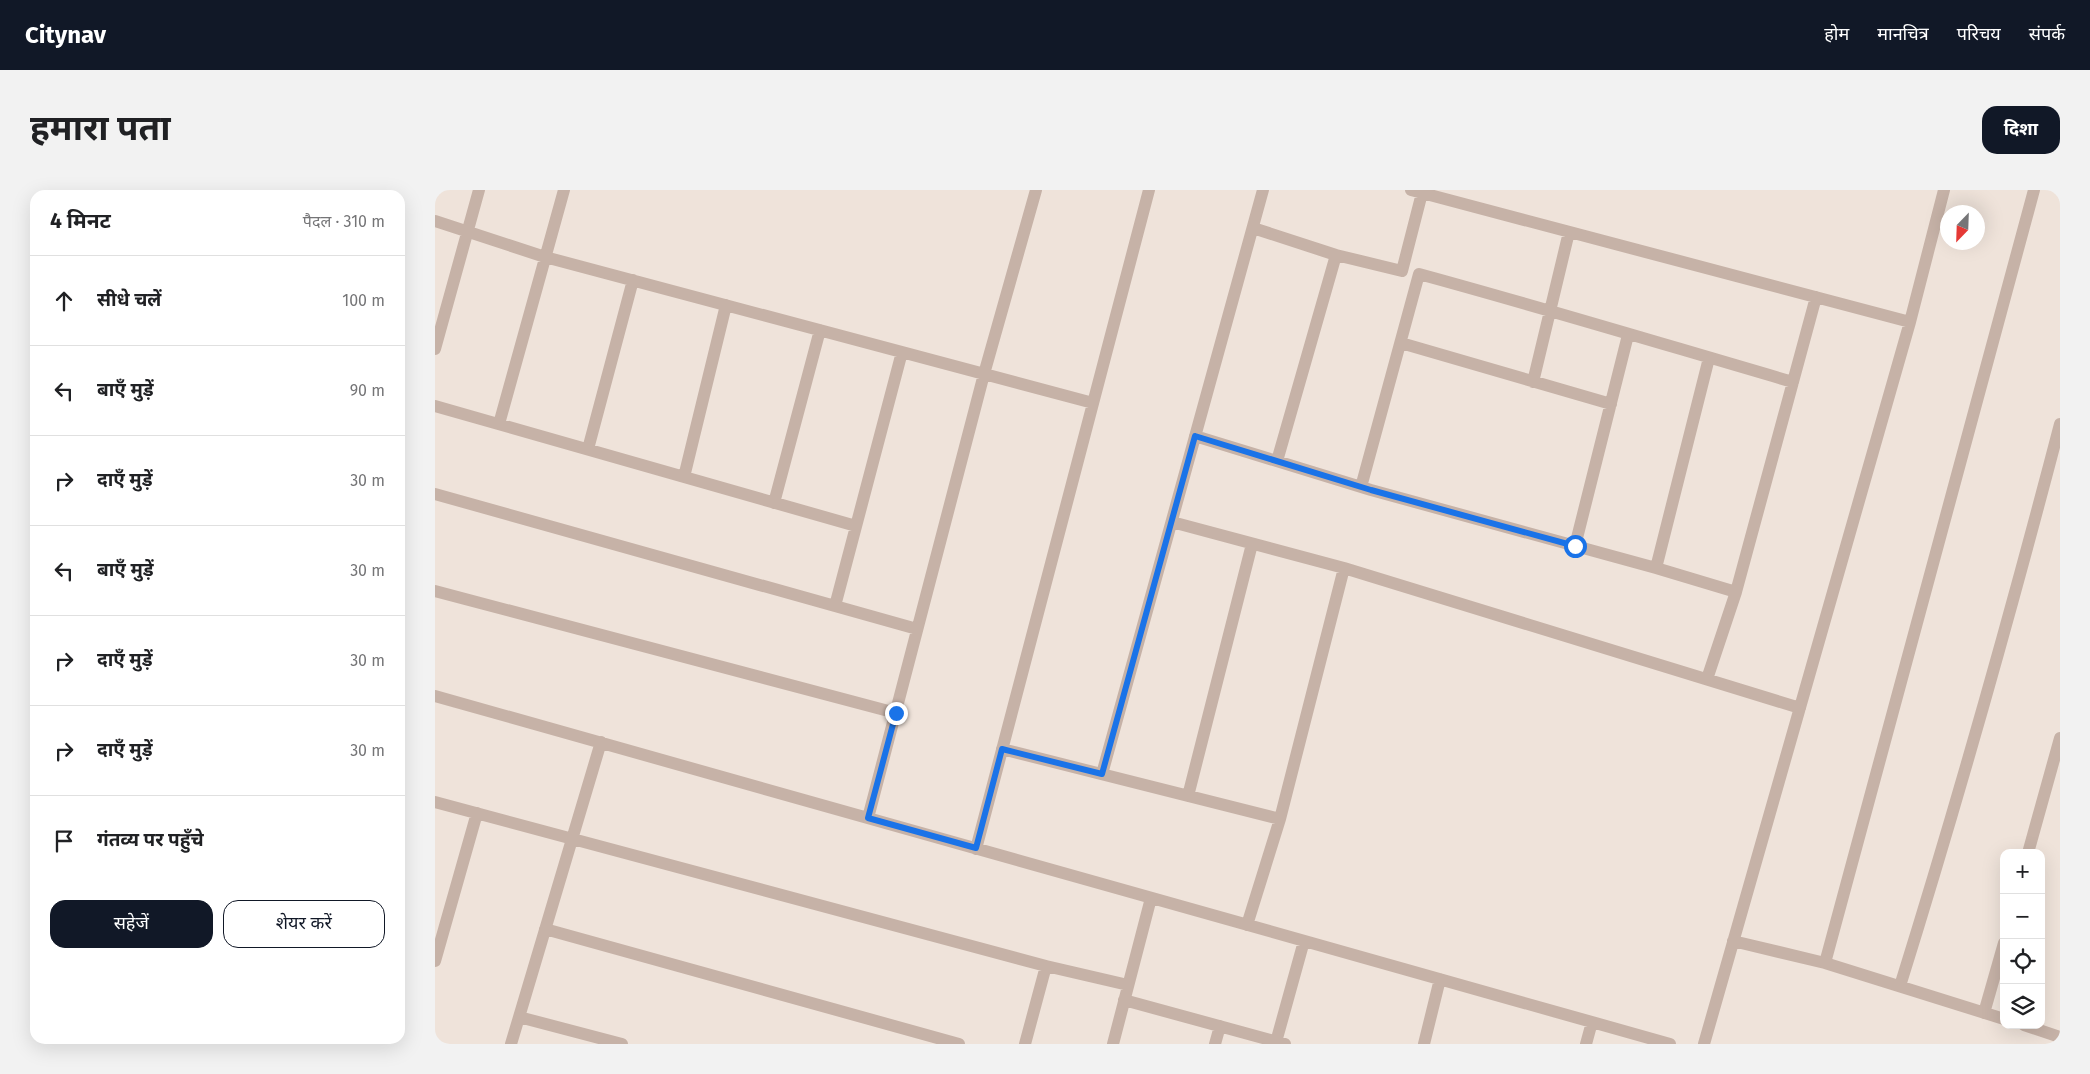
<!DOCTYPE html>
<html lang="hi">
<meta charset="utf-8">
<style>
:root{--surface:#fff;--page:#f2f2f2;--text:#202124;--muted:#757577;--line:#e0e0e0;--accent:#111827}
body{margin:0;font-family:"Fira Sans","Noto Sans Devanagari",sans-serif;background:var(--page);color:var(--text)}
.controls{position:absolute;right:15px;bottom:15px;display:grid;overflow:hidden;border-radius:10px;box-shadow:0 5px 20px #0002}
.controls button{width:45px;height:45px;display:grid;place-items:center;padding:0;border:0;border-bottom:1px solid var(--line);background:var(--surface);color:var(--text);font:25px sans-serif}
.compass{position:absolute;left:1505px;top:15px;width:45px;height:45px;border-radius:50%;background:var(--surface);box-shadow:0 5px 20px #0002;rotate:203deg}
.stop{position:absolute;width:15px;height:15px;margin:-11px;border:4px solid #1a73e8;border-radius:50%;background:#fff}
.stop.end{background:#1a73e8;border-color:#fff;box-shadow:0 1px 5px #0008}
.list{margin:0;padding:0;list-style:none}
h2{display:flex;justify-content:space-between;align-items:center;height:65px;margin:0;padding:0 20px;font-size:21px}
h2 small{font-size:16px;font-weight:400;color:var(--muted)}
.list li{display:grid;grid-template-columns:32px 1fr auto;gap:15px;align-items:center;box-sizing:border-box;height:90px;padding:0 20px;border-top:1px solid var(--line)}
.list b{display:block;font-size:19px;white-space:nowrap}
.list em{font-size:16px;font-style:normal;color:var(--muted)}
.actions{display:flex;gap:10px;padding:15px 20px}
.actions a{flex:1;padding:11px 0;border:1px solid var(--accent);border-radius:15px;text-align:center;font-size:18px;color:var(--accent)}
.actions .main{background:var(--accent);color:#fff}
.icon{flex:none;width:28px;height:28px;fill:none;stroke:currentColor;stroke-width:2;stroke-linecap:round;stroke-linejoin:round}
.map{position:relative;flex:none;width:1625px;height:854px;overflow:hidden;border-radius:15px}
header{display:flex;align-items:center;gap:30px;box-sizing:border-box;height:70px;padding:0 25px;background:var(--accent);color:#fff}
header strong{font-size:24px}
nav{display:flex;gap:28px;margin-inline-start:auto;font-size:18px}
.intro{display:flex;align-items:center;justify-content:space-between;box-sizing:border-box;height:120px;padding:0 30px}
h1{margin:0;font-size:35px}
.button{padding:12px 22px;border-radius:15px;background:var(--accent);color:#fff;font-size:18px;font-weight:700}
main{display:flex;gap:30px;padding:0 30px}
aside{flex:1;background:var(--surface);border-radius:15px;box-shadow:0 5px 20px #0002}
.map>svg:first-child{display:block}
</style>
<header>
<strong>Citynav</strong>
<nav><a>होम</a><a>मानचित्र</a><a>परिचय</a><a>संपर्क</a></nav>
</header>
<div class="intro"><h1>हमारा पता</h1><a class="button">दिशा</a></div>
<main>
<aside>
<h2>4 मिनट<small>पैदल · 310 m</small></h2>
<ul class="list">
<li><svg class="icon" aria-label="ahead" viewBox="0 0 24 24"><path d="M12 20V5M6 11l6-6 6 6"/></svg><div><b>सीधे चलें</b></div><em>100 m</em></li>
<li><svg class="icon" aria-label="left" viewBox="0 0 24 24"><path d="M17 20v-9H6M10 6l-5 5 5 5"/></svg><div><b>बाएँ मुड़ें</b></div><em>90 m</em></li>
<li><svg class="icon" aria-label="right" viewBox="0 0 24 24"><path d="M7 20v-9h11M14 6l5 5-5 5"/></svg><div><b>दाएँ मुड़ें</b></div><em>30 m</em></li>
<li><svg class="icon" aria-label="left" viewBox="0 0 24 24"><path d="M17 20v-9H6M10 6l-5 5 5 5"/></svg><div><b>बाएँ मुड़ें</b></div><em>30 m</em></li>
<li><svg class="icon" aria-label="right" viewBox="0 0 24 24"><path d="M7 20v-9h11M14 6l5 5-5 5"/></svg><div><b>दाएँ मुड़ें</b></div><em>30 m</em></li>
<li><svg class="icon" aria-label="right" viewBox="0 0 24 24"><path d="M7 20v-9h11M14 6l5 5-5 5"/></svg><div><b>दाएँ मुड़ें</b></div><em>30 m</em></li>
<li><svg class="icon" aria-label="arrive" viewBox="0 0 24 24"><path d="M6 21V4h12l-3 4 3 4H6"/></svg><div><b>गंतव्य पर पहुँचे</b></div></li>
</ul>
<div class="actions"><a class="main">सहेजें</a><a>शेयर करें</a></div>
</aside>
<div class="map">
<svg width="1625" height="854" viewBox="0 0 1625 854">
<rect width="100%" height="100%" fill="#efe3da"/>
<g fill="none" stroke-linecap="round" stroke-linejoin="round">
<!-- street -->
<path stroke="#c6b2a7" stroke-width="12" d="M976,0L1475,132
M0,31L110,67L658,213
M818,38L901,65L967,81L987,3
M966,153L1176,214
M0,159L44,0
M1098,192L1134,42
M0,216L421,336
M64,234L129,0
M760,246L936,300L1221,378L1301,402
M153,259L198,90
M842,271L901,65
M249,287L291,115
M926,297L984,84C1109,118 1234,156 1358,192
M0,304L482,439
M339,313L385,140
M737,332L909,378L1365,518
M1140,356L1193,145
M1221,378L1274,168
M0,401L461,523
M400,416L467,162
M1272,489L1301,402L1381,107
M0,506L1235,854
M567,559L845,629
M667,584L828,0
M753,606L817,354
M0,612L611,776L693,795
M433,628L549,184L601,0
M541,659L714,0
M1593,663L1625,548
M812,735L845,629L909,378
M110,739L524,854
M1298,751L1390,773L1569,829
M0,771L42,623
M1390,773L1599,0
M1465,796C1523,610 1576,422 1625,234
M689,810L850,854
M1549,823L1569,753
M84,827L187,854
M1589,835L1625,847
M841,852L869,751
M76,854L166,552
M590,854L611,776
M678,854L716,708
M780,854L785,836
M989,854L1005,789
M1151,854L1157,832
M1269,854L1475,132L1509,0"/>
</g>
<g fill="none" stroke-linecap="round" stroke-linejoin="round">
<!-- route -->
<path stroke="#1a73e8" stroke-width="6" d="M461,523L433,628L541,658L567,559L667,584L760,246L936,300L1140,356"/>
</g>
</svg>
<div class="controls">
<button>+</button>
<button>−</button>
<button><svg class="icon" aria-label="locate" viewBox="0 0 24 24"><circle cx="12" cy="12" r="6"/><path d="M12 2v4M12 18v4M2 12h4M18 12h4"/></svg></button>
<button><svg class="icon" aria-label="layers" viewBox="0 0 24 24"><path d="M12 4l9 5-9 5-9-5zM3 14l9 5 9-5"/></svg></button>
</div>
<svg class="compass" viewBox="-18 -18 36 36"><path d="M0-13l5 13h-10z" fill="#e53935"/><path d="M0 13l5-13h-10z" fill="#757577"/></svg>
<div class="stop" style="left:1140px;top:356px"></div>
<div class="stop end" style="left:461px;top:523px"></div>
</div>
</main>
